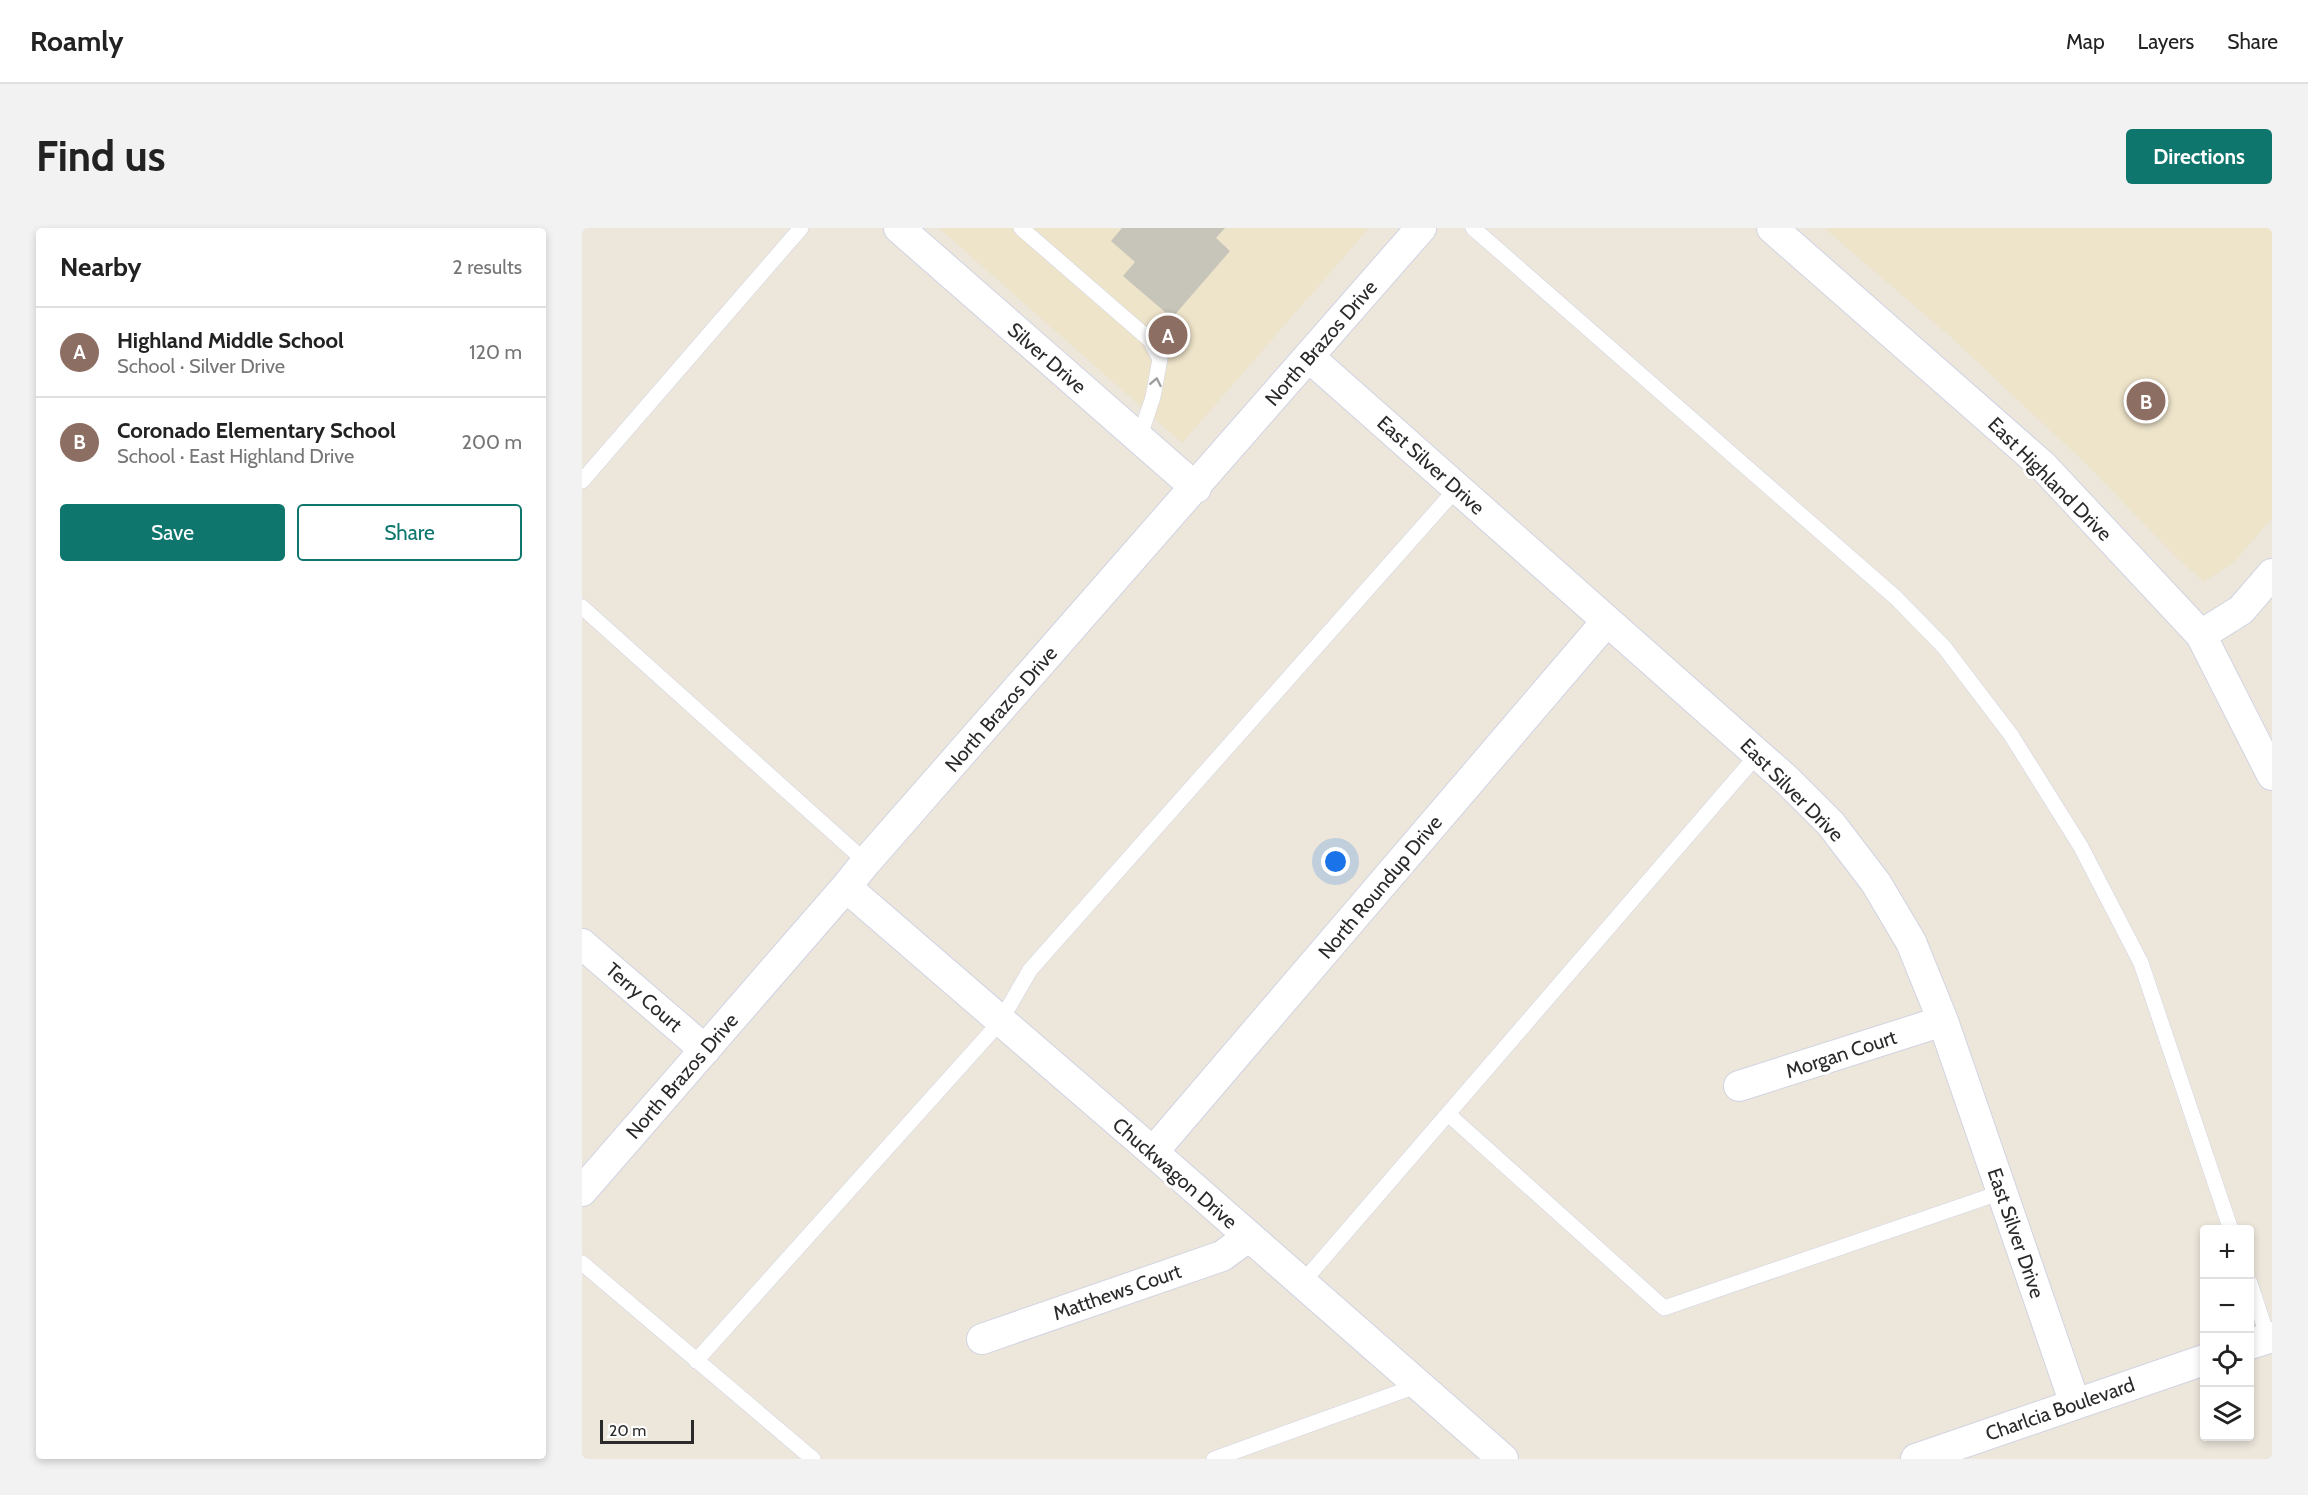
<!DOCTYPE html>
<meta charset="utf-8">
<style>
:root{--surface:#fff;--page:#f2f2f2;--text:#222;--muted:#767676;--line:#e0e0e0;--accent:#0f766e}
body{margin:0;font-family:Cabin,sans-serif;background:var(--page);color:var(--text)}
.controls{position:absolute;right:18px;bottom:18px;display:grid;overflow:hidden;border-radius:6px;box-shadow:0 3px 9px #0003}
.controls button{width:54px;height:54px;display:grid;place-items:center;padding:0;border:0;border-bottom:2px solid var(--line);background:var(--surface);color:var(--text);font:30px sans-serif}
.scale{position:absolute;left:18px;bottom:15px;width:94px;box-sizing:border-box;padding-left:6px;border:3px solid #2a2a2a;border-top:0;font-size:16px;line-height:21px;white-space:nowrap;color:#2a2a2a;-webkit-text-stroke:4px #fff;paint-order:stroke}
.you{position:absolute;left:754px;top:634px;width:21px;height:21px;margin:-15px;border:4px solid #fff;border-radius:50%;background:#1a73e8;box-shadow:0 0 0 9px #1a73e833}
.badge{display:grid;place-items:center;width:39px;height:39px;border-radius:50%;background:var(--accent);color:#fff;font-size:20px;font-weight:700}
.pin{position:absolute;translate:-50% -50%;border:3px solid #fff;box-shadow:0 2px 6px #0006}
.list{margin:0;padding:0;list-style:none}
h2{display:flex;justify-content:space-between;align-items:center;height:78px;margin:0;padding:0 24px;font-size:26px}
h2 small{font-size:20px;font-weight:400;color:var(--muted)}
.list li{display:grid;grid-template-columns:39px 1fr auto;gap:18px;align-items:center;box-sizing:border-box;height:90px;padding:0 24px;border-top:2px solid var(--line)}
.list b{display:block;font-size:22px;white-space:nowrap}
.list p{margin:0;font-size:20px;white-space:nowrap;color:var(--muted)}
.list em{font-size:20px;font-style:normal;color:var(--muted)}
.actions{display:flex;gap:12px;padding:18px 24px}
.actions a{flex:1;padding:14px 0;border:2px solid var(--accent);border-radius:6px;text-align:center;font-size:21px;color:var(--accent)}
.actions .main{background:var(--accent);color:#fff}
.icon{flex:none;width:33px;height:33px;fill:none;stroke:currentColor;stroke-width:2;stroke-linecap:round;stroke-linejoin:round}
.map{position:relative;flex:none;width:1690px;height:1231px;overflow:hidden;border-radius:6px}
header{display:flex;align-items:center;gap:36px;box-sizing:border-box;height:84px;padding:0 30px;background:var(--surface);border-bottom:2px solid var(--line)}
header strong{font-size:28px}
nav{display:flex;gap:33px;margin-inline-start:auto;font-size:21px}
.intro{display:flex;align-items:center;justify-content:space-between;box-sizing:border-box;height:144px;padding:0 36px}
h1{margin:0;font-size:42px}
.button{padding:15px 27px;border-radius:6px;background:var(--accent);color:#fff;font-size:21px;font-weight:700}
main{display:flex;gap:36px;padding:0 36px}
aside{flex:1;background:var(--surface);border-radius:6px;box-shadow:0 3px 9px #0003}
.map>svg:first-child{display:block}
</style>
<header>
<strong>Roamly</strong>
<nav><a>Map</a><a>Layers</a><a>Share</a></nav>
</header>
<div class="intro"><h1>Find us</h1><a class="button">Directions</a></div>
<main>
<aside>
<h2>Nearby<small>2 results</small></h2>
<ul class="list">
<li><span class="badge" style="background:#8d6e63">A</span><div><b>Highland Middle School</b><p>School · Silver Drive</p></div><em>120 m</em></li>
<li><span class="badge" style="background:#8d6e63">B</span><div><b>Coronado Elementary School</b><p>School · East Highland Drive</p></div><em>200 m</em></li>
</ul>
<div class="actions"><a class="main">Save</a><a>Share</a></div>
</aside>
<div class="map">
<svg width="1690" height="1231" viewBox="0 0 1690 1231">
<rect width="100%" height="100%" fill="#ece6db"/>
<!-- education -->
<path fill="#eee4ca" d="M357,0H787L600,215Z
M1242,0H1690V290L1652,334L1622,354L1594,329L1504,236L1371,111Z"/>
<!-- building -->
<path fill="#c7c4ba" d="M540,0H643L634,10L648,23L590,90L541,48L553,34L529,13Z"/>
<g fill="none" stroke-linecap="round" stroke-linejoin="round">
<defs>
<path id="lane" d="M439,0L568,112L578,131L571,169L557,211
M891,0L1313,369L1362,419L1429,507L1499,619L1559,735L1649,1002
M0,253L219,0
M0,379L284,634
M866,886L1082,1080L1420,964
M0,1035L231,1231
M720,1055L1176,526
M1668,1055L1686,1110
M114,1133L418,794L448,742L875,260
M632,1231L837,1157"/>
<path id="street" d="M317,0L614,260
M1190,0L1461,238L1619,407L1690,547
M727,129L1206,553L1249,596L1294,655L1329,714L1361,793L1493,1176
M1619,407L1659,382L1690,346
M264,659L571,924L921,1231
M0,716L123,822
M1157,858L1361,793
M571,924L1024,394
M0,963L264,659L284,634L839,0
M400,1111L640,1028L666,1009
M1668,1116L1690,1109
M1334,1231L1622,1132"/>
</defs>
<!-- lane casing -->
<use href="#lane" stroke="#d1d3e3" stroke-width="16"/>
<!-- street casing -->
<use href="#street" stroke="#d1d3e3" stroke-width="32"/>
<!-- lane -->
<use href="#lane" stroke="#fff" stroke-width="15"/>
<!-- street -->
<use href="#street" stroke="#fff" stroke-width="30"/>
</g>
<!-- one-way arrows -->
<defs><path id="oneway-chevron" d="M-2-3.5L2.5 0L-2 3.5" fill="none" stroke-width="1.6" stroke-linecap="round" stroke-linejoin="round" transform="scale(1.5)"/></defs>
<use stroke="#9f9f9f" href="#oneway-chevron" transform="translate(574 154) rotate(-79)"/>
<g text-anchor="middle" stroke-width="6" stroke-linejoin="round" paint-order="stroke">
<!-- street labels -->
<g font-size="20" fill="#2a2a2a" stroke="#fff">
<text transform="translate(739 115) rotate(-49)" y="7">North Brazos Drive</text>
<text transform="translate(465 130) rotate(41)" y="7">Silver Drive</text>
<text transform="translate(849 237) rotate(42)" y="7">East Silver Drive</text>
<text transform="translate(1468 251) rotate(45)" y="7">East Highland Drive</text>
<text transform="translate(419 481) rotate(-49)" y="7">North Brazos Drive</text>
<text transform="translate(1210 562) rotate(45)" y="7">East Silver Drive</text>
<text transform="translate(798 659) rotate(-50)" y="7">North Roundup Drive</text>
<text transform="translate(62 769) rotate(41)" y="7">Terry Court</text>
<text transform="translate(1259 826) rotate(-18)" y="7">Morgan Court</text>
<text transform="translate(100 848) rotate(-49)" y="7">North Brazos Drive</text>
<text transform="translate(593 945) rotate(41)" y="7">Chuckwagon Drive</text>
<text transform="translate(1434 1005) rotate(71)" y="7">East Silver Drive</text>
<text transform="translate(535 1064) rotate(-19)" y="7">Matthews Court</text>
<text transform="translate(1478 1181) rotate(-19)" y="7">Charlcia Boulevard</text>
</g>
</g>
</svg>
<div class="controls">
<button>+</button>
<button>−</button>
<button><svg class="icon" aria-label="locate" viewBox="0 0 24 24"><circle cx="12" cy="12" r="6"/><path d="M12 2v4M12 18v4M2 12h4M18 12h4"/></svg></button>
<button><svg class="icon" aria-label="layers" viewBox="0 0 24 24"><path d="M12 4l9 5-9 5-9-5zM3 14l9 5 9-5"/></svg></button>
</div>
<div class="scale">20 m</div>
<div class="you"></div>
<div class="pin badge" style="left:586px;top:107px;background:#8d6e63">A</div>
<div class="pin badge" style="left:1564px;top:173px;background:#8d6e63">B</div>
</div>
</main>
